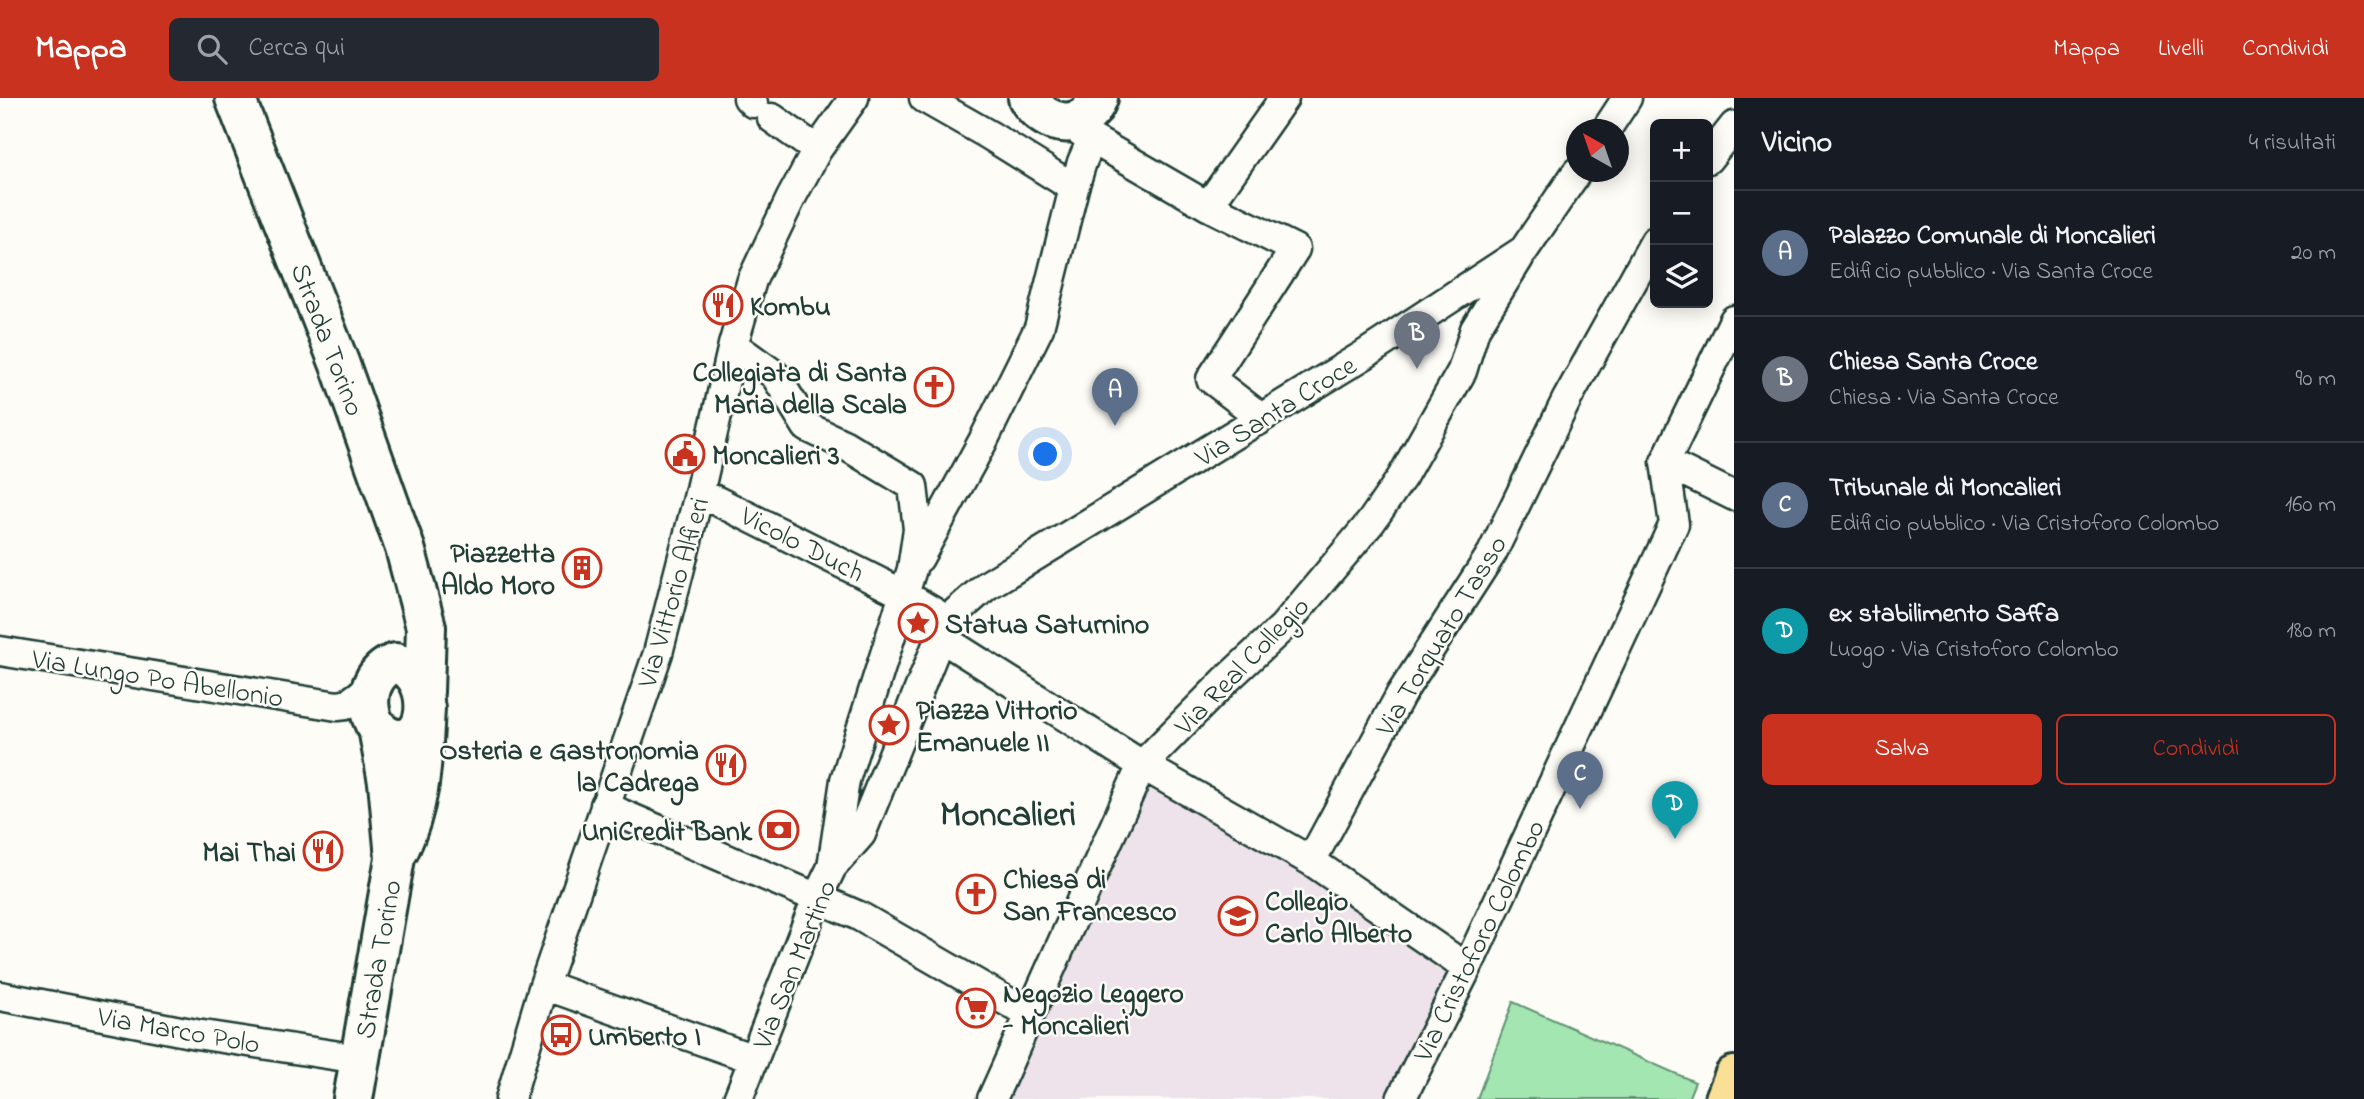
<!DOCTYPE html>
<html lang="it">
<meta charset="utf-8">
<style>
:root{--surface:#171b24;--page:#242831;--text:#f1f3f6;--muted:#9ea1a6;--line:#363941;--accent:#c8321e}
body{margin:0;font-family:"Indie Flower",sans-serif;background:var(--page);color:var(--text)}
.controls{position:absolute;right:21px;top:21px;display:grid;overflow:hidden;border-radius:10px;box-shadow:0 4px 18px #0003}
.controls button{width:63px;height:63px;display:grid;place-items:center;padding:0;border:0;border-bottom:2px solid var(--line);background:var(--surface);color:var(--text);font:35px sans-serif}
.compass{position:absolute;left:1566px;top:21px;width:63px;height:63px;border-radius:50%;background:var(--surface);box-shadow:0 4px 18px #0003;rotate:320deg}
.you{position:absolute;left:1046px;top:357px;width:24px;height:24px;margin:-18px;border:5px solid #fff;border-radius:50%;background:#1a73e8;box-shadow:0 0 0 10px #1a73e833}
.badge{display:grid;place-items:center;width:46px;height:46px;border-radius:50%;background:var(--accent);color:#fff;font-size:23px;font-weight:700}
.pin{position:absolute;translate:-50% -58px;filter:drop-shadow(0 2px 4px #0008)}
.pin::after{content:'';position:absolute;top:37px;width:24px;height:21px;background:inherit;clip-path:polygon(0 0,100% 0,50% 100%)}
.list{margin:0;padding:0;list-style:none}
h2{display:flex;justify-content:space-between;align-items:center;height:91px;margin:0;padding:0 28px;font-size:30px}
h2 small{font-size:23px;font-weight:400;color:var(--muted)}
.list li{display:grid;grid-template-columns:46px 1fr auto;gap:21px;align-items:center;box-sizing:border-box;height:126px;padding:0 28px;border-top:2px solid var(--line)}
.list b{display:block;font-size:26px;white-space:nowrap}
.list p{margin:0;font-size:23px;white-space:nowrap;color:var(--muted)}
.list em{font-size:23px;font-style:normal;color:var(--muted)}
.actions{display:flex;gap:14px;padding:21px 28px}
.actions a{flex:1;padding:16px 0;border:2px solid var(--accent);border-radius:10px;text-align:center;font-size:24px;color:var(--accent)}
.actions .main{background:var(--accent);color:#fff}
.icon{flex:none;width:38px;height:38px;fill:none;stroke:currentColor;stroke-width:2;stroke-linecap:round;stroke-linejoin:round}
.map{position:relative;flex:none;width:1734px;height:1001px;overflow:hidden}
header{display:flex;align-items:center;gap:42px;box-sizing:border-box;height:98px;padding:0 35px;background:var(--accent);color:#fff}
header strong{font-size:33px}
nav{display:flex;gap:38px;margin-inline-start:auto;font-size:24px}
.search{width:490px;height:63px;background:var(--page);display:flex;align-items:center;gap:18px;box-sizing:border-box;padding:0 24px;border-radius:10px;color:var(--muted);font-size:26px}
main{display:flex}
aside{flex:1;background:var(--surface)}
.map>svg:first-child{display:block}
</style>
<header>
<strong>Mappa</strong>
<div class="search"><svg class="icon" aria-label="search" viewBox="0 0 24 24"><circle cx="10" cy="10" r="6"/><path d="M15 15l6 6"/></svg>Cerca qui</div>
<nav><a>Mappa</a><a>Livelli</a><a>Condividi</a></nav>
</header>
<main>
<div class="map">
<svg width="1734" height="1001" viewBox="0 0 1734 1001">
<rect width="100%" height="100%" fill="#fdfcf7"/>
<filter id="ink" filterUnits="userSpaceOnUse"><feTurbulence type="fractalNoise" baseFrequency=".0143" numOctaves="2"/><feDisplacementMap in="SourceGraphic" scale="14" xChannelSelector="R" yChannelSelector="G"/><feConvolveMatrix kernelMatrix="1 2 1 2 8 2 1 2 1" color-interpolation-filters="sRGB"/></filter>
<g filter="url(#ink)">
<!-- built -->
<path fill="#eee2eb" d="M1153,683L1454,866L1389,1001H1007Z"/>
<!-- green -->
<path fill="#a3e6b1" stroke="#619272" stroke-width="2" d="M1513,904L1695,984L1688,1001H1477Z"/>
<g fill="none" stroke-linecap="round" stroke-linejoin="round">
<defs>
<path id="street" d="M748,0L753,5
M924,0L989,37L1074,90
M772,20L817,52
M1077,22L1080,33L1092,41L1208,108L1295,151L1211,281L1250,311L1258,323
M1606,32L1627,0
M1708,61L1734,28
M1208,108L1284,0
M733,247L775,277L807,329L845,347L913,388L918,431L912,471L845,682L832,769
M1665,364L1734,398
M698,400L715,402L905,497L947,522
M919,460L983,343L1039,230L1074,90L1082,64L1092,41
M940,539L1142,667L1311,763
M0,553L337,608L346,607L371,589
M605,707L622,716L859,818L1029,916
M1467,870L1311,763L1401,596L1492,455L1567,301L1655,143
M544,887L754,961
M0,898L196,936L359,961
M510,1001L544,887L658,555L698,400L733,247L752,182L791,100L817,52L854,0
M738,1001L817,800L832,769L861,736L947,522L986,488L1364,257L1524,152L1577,74
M992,1001L1142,667L1225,583L1283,529L1371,424L1402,379L1462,273L1475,231L1519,160
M1401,1001L1467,870L1674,426L1665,364L1734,222"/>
<path id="secondary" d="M235,0L340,267L405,450L426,529L424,594
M1028,0C1045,30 1085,35 1098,0
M396,565C434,575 433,644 398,641C362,638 358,576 396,565Z
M399,752C422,704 422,661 425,610
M353,1001L395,760L388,684L378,630"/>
<path id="primary" d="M1725,1001L1734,978"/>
</defs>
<!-- street casing -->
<use href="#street" stroke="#1f3d34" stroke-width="33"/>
<!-- secondary casing -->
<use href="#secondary" stroke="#1f3d34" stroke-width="44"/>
<!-- primary casing -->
<use href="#primary" stroke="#1f3d34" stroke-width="44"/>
<!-- street -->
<use href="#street" stroke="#fdfcf7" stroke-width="28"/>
<!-- secondary -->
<use href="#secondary" stroke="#fdfcf7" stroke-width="38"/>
<!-- primary -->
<use href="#primary" stroke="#fadf96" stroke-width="38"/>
</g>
</g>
<!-- icons -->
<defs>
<symbol id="restaurant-ring" viewBox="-11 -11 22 22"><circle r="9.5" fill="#fdfcf7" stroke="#c8321e" stroke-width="1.5"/><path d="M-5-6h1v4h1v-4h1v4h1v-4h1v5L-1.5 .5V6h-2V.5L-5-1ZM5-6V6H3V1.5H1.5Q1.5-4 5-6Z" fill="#c8321e"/></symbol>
<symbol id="church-ring" viewBox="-11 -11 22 22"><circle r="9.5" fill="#fdfcf7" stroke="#c8321e" stroke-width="1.5"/><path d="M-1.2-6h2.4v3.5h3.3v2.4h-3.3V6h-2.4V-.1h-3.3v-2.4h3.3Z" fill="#c8321e"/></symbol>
<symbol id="civic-ring" viewBox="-11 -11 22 22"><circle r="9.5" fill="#fdfcf7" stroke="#c8321e" stroke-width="1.5"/><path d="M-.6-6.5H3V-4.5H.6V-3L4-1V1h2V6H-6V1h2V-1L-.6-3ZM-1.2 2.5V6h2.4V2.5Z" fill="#c8321e"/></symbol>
<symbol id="building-ring" viewBox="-11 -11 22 22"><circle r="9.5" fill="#fdfcf7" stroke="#c8321e" stroke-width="1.5"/><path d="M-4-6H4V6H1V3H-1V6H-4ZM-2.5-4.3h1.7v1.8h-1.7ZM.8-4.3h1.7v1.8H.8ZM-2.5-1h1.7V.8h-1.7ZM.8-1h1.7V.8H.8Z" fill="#c8321e"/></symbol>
<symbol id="sight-ring" viewBox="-11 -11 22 22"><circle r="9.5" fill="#fdfcf7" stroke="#c8321e" stroke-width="1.5"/><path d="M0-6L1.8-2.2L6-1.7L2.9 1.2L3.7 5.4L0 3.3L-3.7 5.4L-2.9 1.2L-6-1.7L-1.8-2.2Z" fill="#c8321e"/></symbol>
<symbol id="bank-ring" viewBox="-11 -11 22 22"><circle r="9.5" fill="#fdfcf7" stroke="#c8321e" stroke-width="1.5"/><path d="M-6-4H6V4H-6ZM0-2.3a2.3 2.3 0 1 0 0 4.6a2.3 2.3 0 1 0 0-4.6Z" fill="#c8321e"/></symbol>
<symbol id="university-ring" viewBox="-11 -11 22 22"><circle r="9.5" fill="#fdfcf7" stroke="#c8321e" stroke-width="1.5"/><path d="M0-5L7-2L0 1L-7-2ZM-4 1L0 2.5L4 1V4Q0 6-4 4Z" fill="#c8321e"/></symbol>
<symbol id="supermarket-ring" viewBox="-11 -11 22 22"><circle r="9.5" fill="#fdfcf7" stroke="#c8321e" stroke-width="1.5"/><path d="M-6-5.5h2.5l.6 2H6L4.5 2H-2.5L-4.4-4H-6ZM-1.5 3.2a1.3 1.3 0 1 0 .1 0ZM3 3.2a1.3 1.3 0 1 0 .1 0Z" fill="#c8321e"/></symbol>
<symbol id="bus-ring" viewBox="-11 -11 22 22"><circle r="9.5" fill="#fdfcf7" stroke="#c8321e" stroke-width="1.5"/><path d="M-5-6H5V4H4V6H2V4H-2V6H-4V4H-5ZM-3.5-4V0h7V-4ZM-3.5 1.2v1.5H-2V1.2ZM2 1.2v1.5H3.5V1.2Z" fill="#c8321e"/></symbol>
</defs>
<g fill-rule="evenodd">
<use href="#restaurant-ring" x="701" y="185" width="44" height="44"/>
<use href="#church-ring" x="912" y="267" width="44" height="44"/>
<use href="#civic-ring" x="663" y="334" width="44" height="44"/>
<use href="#building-ring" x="560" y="448" width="44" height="44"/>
<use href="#sight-ring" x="896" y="503" width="44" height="44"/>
<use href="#sight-ring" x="867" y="605" width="44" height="44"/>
<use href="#restaurant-ring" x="704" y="645" width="44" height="44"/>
<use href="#bank-ring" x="757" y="710" width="44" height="44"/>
<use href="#restaurant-ring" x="301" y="731" width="44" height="44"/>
<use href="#church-ring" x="954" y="774" width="44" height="44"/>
<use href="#university-ring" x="1216" y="796" width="44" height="44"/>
<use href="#supermarket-ring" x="954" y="888" width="44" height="44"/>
<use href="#bus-ring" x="539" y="915" width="44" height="44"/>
</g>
<g text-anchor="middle" stroke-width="5" stroke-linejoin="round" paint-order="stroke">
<!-- poi labels -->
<g font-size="28" font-weight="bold" fill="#1f3d34" stroke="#fdfcf7" text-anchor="start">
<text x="750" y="217">Kombu</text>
<text x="907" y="283" text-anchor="end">Collegiata di Santa<tspan x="907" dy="32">Maria della Scala</tspan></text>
<text x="712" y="366">Moncalieri 3</text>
<text x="555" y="464" text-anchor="end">Piazzetta<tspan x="555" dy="32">Aldo Moro</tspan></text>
<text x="945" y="535">Statua Saturnino</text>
<text x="916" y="621">Piazza Vittorio<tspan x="916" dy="32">Emanuele II</tspan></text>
<text x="699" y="661" text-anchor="end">Osteria e Gastronomia<tspan x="699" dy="32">la Cadrega</tspan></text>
<text x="752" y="742" text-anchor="end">UniCredit Bank</text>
<text x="296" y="763" text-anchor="end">Mai Thai</text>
<text x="1003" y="790">Chiesa di<tspan x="1003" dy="32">San Francesco</tspan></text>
<text x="1265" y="812">Collegio<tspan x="1265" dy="32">Carlo Alberto</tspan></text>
<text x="1003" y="904">Negozio Leggero<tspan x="1003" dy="32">- Moncalieri</tspan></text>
<text x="588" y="947">Umberto I</text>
</g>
<!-- street labels -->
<g font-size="28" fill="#1f3d34" stroke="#fdfcf7">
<text transform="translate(329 241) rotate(69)" y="10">Strada Torino</text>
<text transform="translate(1275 312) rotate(-32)" y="10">Via Santa Croce</text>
<text transform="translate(803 445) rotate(27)" y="10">Vicolo Duch</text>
<text transform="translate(672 494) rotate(-74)" y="10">Via Vittorio Alfieri</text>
<text transform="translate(1440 537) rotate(-59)" y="10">Via Torquato Tasso</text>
<text transform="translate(1241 567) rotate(-46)" y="10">Via Real Collegio</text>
<text transform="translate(158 579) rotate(9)" y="10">Via Lungo Po Abellonio</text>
<text transform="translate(1478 842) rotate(-64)" y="10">Via Cristoforo Colombo</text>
<text transform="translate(377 861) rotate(-80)" y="10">Strada Torino</text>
<text transform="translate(793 866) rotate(-68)" y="10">Via San Martino</text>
<text transform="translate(179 931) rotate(10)" y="10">Via Marco Polo</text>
</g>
<!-- district labels -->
<g font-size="35" font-weight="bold" fill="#1f3d34" stroke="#fdfcf7">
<text x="1008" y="727">Moncalieri</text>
</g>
</g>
</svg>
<div class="controls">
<button>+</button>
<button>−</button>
<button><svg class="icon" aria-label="layers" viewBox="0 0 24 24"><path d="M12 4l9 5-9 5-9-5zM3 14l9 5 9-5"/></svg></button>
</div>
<svg class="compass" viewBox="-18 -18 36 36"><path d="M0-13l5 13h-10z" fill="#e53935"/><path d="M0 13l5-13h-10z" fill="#9ea1a6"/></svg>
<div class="you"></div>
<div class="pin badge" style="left:1115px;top:328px;background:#5c6f8a">A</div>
<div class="pin badge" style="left:1417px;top:271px;background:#6b7280">B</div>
<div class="pin badge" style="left:1580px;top:711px;background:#5c6f8a">C</div>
<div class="pin badge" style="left:1675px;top:741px;background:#0f9aa8">D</div>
</div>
<aside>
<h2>Vicino<small>4 risultati</small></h2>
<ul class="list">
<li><span class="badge" style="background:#5c6f8a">A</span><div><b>Palazzo Comunale di Moncalieri</b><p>Edificio pubblico · Via Santa Croce</p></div><em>20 m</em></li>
<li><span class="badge" style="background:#6b7280">B</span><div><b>Chiesa Santa Croce</b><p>Chiesa · Via Santa Croce</p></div><em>90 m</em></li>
<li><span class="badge" style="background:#5c6f8a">C</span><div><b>Tribunale di Moncalieri</b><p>Edificio pubblico · Via Cristoforo Colombo</p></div><em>160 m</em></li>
<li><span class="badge" style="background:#0f9aa8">D</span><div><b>ex stabilimento Saffa</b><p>Luogo · Via Cristoforo Colombo</p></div><em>180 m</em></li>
</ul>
<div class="actions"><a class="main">Salva</a><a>Condividi</a></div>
</aside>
</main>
